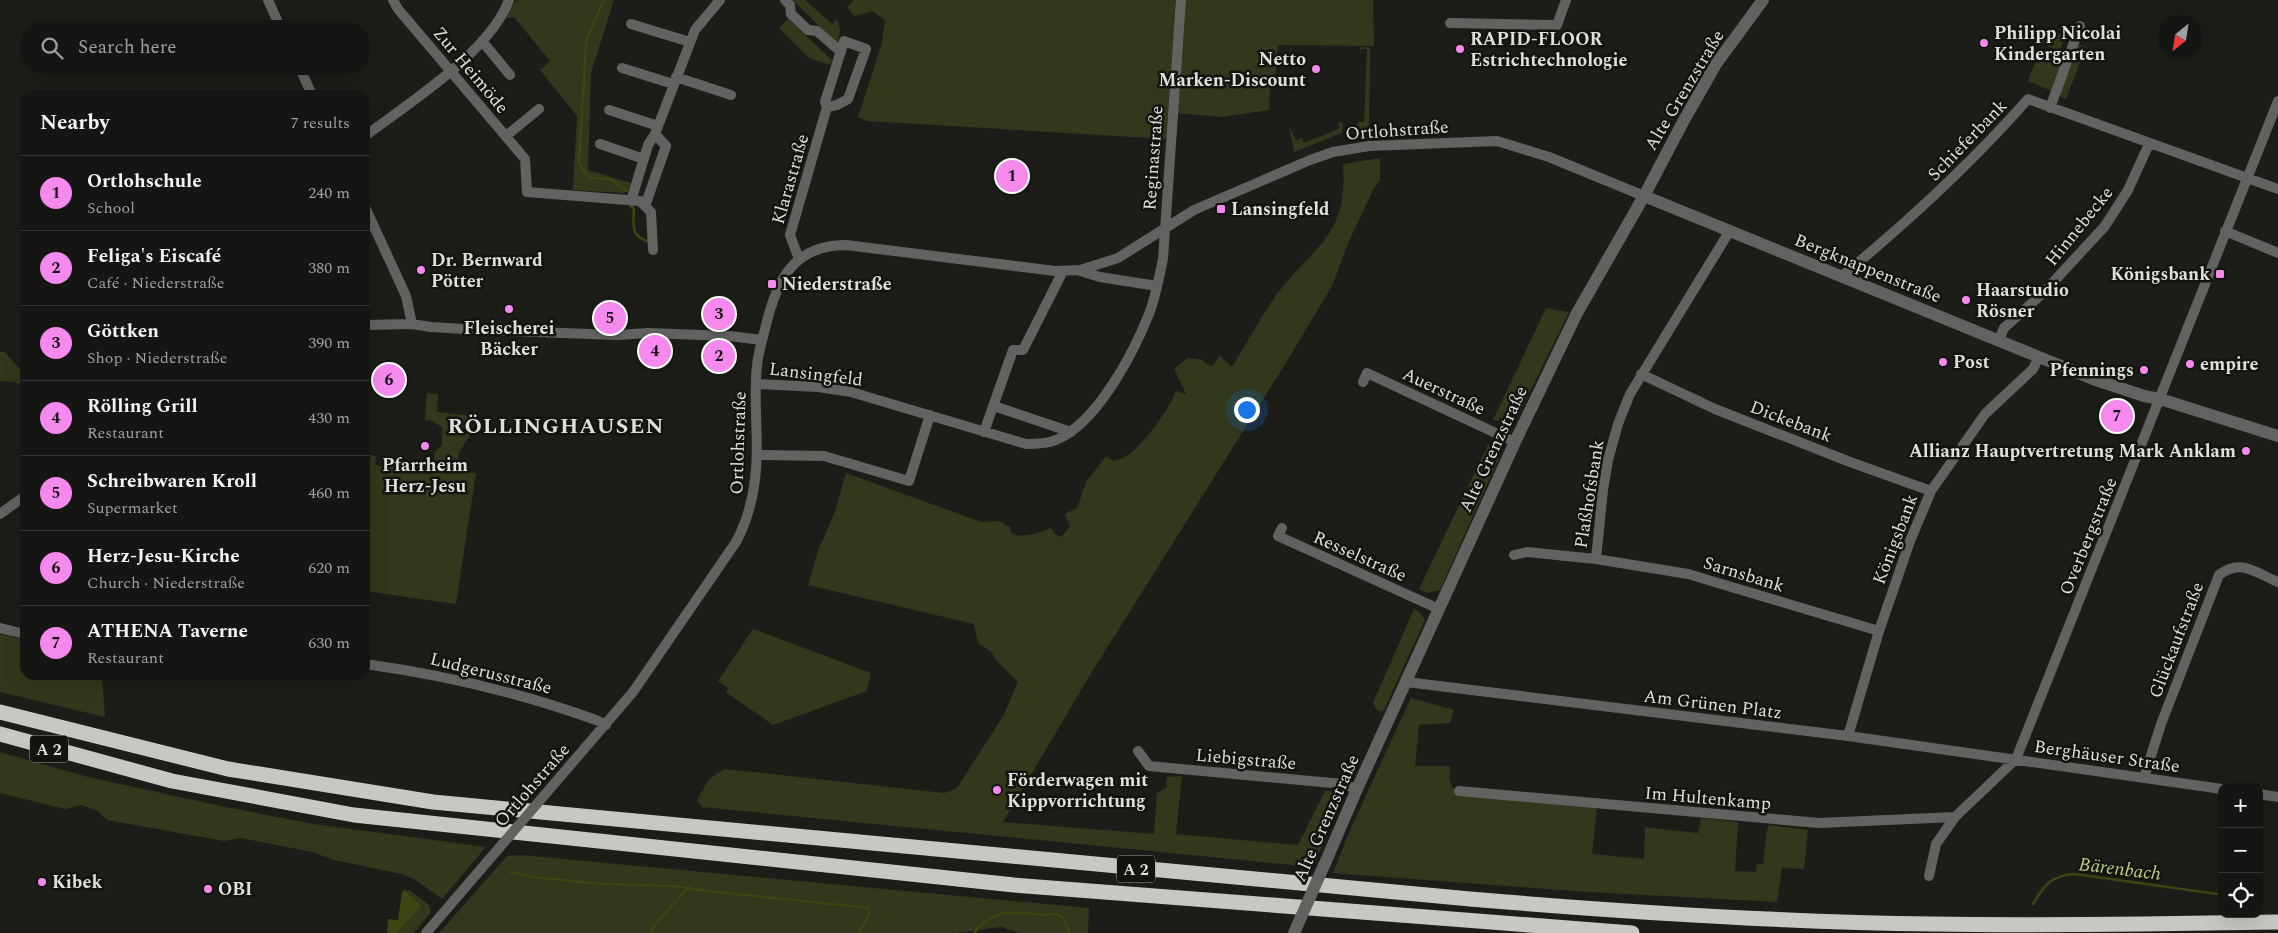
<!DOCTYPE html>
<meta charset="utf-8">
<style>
:root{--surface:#151613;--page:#1e1f1c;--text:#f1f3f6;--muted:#9d9fa0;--line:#343533;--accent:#f689ed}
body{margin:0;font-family:Spectral,serif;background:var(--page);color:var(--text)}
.controls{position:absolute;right:15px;bottom:15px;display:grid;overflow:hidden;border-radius:10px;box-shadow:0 5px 20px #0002}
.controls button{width:45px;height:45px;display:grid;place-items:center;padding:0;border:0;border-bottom:1px solid var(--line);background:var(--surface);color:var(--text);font:25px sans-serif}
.compass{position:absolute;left:2158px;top:15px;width:45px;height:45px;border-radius:50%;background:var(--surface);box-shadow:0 5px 20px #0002;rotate:210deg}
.you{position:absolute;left:1246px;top:409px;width:18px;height:18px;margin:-12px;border:4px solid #fff;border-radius:50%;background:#1a73e8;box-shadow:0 0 0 8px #1a73e833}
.badge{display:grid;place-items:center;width:32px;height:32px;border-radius:50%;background:var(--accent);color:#111;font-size:16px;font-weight:700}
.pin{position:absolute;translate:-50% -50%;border:2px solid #fff;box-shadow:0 1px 5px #0006}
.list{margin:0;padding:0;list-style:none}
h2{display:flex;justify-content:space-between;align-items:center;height:65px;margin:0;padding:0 20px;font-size:21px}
h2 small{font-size:16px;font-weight:400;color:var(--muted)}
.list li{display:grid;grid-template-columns:32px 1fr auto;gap:15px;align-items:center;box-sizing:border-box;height:75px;padding:0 20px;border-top:1px solid var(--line)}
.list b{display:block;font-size:19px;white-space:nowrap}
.list p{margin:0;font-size:16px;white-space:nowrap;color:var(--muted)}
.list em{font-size:16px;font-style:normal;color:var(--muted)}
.icon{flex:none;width:28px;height:28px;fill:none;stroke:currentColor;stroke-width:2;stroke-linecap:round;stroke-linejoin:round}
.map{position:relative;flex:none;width:2278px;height:933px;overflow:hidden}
.search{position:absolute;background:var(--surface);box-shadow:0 5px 20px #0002;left:20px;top:20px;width:350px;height:55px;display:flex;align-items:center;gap:12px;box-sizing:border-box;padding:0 18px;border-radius:28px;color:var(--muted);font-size:19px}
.panel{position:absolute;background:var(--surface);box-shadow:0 5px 20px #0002;left:20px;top:90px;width:350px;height:590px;border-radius:15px}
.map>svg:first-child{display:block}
</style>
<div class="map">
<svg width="2278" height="933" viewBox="0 0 2278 933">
<rect width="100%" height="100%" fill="#1c1d19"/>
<!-- green -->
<path fill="#31381b" d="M516,0H614L591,73L588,170L631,183L629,189L624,193L573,190L577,116L540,70L550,61L514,17L506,18Z
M793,0H805L832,24L837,19L840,29L838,45Z
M854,0H1177L1166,139L867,121L858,117L882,43L885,20L871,10V12L854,16L847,7Z
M1183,0H1373L1374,46L1278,45L1275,82L1270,83L1269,110L1222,117L1174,113Z
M788,19L832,60L830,65L809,58L779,28Z
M2045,29L2065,36L2060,51L2040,43Z
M2077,44L2086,47L2066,99L2057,95Z
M1360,47L1370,48L1369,131L1355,132L1358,122H1364L1367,49H1360Z
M2040,50L2064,60L2052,91L2028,81Z
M1338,122L1343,123L1342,133L1294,152L1289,127L1296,140L1302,138L1304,143L1340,128Z
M1380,158V180L1374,188L1349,241L1332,286L1284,366L1090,675L1003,822L1154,834L1157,793L1166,788L1167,777L1182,776L1176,834L1298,845L1325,791C1332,791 1339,790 1343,798L1313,867L702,807L697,800L709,779L725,769L944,793L957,788L1003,716L1018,682L996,660L992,652L978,643L974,624L808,585L819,548L835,512L846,473L981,522L999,521L1010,527L1011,533C1025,539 1037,533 1051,528L1055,534L1061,537L1070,526L1065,514L1077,508L1086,482L1106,456L1113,461C1117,460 1122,459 1125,457C1143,446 1168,411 1176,391L1186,394L1174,369L1188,358L1203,360L1205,363L1212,366L1220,356L1232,367C1246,344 1259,320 1274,298C1313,245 1348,239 1343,164Z
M1546,308L1569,312L1520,412L1508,423L1493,420Z
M0,352H5L25,375V388L15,382L0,381Z
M427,393L438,394L437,412L474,416L469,437L459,452L457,464L434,461L435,452L442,445V427L432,421L425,420Z
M1488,445L1495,449L1499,458L1440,590L1427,593L1419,589Z
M365,454L376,456L375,465L393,467L394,459L469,469L468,472L476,473L456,604L365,591Z
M1414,609L1419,611L1425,620L1384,710L1381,712L1376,709L1373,703Z
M753,629L871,673L867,691L773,725L726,692L728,688L718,681Z
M0,634L25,640V675H102L105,717L0,692Z
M1411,698L1454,710L1450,723L1419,725L1415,766H1450L1449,780L1456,793L1597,806L1592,854L1644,859L1645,827L1698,833L1701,818L1738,822L1735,871L1756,872L1757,864H1763L1767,830L1769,825L1808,830L1804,869L1782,868L1777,902L1588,892L1333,873L1350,830Z
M0,752L88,777L221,806L314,824L486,847L442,899L414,879L401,874L334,860L312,852L241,838L224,841L107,820L98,811L81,805L65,809L0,793Z
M521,855L1089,908L1088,933H1020L1001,927L956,933H439L507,856Z
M409,890L428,904L431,912L414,933H397L422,906L407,891Z"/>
<!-- water -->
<path fill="#3b4612" d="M405,890L422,906L397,933H387L388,919L398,920L402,892Z"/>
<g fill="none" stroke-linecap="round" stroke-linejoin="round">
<!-- stream -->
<path stroke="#3b4612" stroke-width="2.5" d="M604,0L586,41L579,164L589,178L610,179L627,191
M631,206L634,209C633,224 631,236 647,241
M510,872L534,877L601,884L674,886L708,891L869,908V915L858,933
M2033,904C2044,885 2052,875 2075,874L2217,894
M650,933L656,923L689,887
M974,933C993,907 1016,912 1045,915C1051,915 1056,912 1060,916C1065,920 1068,928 1070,933"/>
<!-- minor -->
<path stroke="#626361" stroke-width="10" d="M268,0L281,29
M393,0L398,9L525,159L527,192L640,201L651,212L653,250
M785,0L790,5L791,14L808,30L817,31L841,52
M1450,23L1557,25L1566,0
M631,24L690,42
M482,41L510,75
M299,66L312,95
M622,68L673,84
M676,77L731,95
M2050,108L2080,26
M609,110L658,126
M365,136C409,103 490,52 509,0
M506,136L539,109
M600,144L644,159
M631,201L648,145L655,134L695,30L720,0
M645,206L666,146L655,134
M365,207L406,296L412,324
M2225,231L2278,253
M799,259L790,235L827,107L825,102L844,41L866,49L848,99L837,105L827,107
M1080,271L1100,277L1157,286
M1842,276C1910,220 1970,165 2028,99L2278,189
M365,325L412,324L431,327L481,330L617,335L648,333L729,336L762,340
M1999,340L2004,328L2045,291L2105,226L2128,190L2149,144
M1641,374L1715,409L1850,462L1931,491
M1363,382L1367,373L1515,442
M756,384L818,387L851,392L1026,444C1035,444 1047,444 1056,440C1097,423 1133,354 1149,314C1156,296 1159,277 1163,259L1181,0
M994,406L1071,432
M984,432L1013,350H1023L1063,271
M757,455L824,456L909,481L930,415
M0,514L25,496
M1282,528L1278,536L1439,609
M1514,555L1527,552L1596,559L1688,574L1879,631
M1596,559L1603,490L1608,460L1618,424L1630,394L1729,232
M0,628L25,634
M365,664C445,675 521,693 596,720L606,725
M1406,682L1848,736L2222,789
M1848,736L1879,631L1910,541L1931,491L1985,414L2033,369L2039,357
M1138,751L1149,766L1343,784L1357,789
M560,777L633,692L736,542C749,518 754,495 756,469C759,435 753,400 757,366C758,353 762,341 765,329C776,282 792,245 846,245L1055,271L1080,270L1118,258L1194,210L1310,160L1333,152L1369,146L1497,141L1549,157L1644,196
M2144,778L2161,724L2219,575C2241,558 2256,573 2278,582
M1459,791L1819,823L1955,817
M2259,794L2278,797
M1929,876L1936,844L1955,817L2016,759L2278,101
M426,933L481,869"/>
<!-- tertiary -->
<path stroke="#626361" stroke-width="12" d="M1644,196L2093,379L2144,396L2160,399L2278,436
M1326,861L1357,789L1515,442L1577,313L1644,196L1683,122L1716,64L1763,0"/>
<!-- motorway -->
<path stroke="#c6c8c2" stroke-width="15" d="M0,712L228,769L433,802L1470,899C1624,912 1778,922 1933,924C2048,926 2163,924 2278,922
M0,734L172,781L354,815L1014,885L1632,933"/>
<!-- minor-bridge -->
<path stroke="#626361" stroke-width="10" d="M481,869L560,777"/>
<!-- tertiary-bridge -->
<path stroke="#626361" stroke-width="12" d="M1294,933L1326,861"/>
</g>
<!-- markers -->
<g fill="#f689ed" stroke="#131410" stroke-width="2">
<circle cx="1984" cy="43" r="5"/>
<circle cx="1460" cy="49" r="5"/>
<circle cx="1316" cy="69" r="5"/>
<rect x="1216" y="204" width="10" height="10" rx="2.5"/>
<circle cx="421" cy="270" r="5"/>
<rect x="2215" y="269" width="10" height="10" rx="2.5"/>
<rect x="767" y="279" width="10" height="10" rx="2.5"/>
<circle cx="1966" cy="300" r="5"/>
<circle cx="509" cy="309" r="5"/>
<circle cx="1943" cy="362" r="5"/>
<circle cx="2190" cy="364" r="5"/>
<circle cx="2144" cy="370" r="5"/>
<circle cx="425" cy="446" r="5"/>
<circle cx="2246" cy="451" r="5"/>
<circle cx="997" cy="790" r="5"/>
<circle cx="42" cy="882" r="5"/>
<circle cx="208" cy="889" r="5"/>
</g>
<g text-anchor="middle" stroke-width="5" stroke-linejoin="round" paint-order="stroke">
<!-- shield labels -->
<g fill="#131410" stroke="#a2a39f" stroke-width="1">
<rect x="30" y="735.5" width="38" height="27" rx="4"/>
<rect x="1117" y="855.5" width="38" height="27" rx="4"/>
</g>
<g font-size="16" font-weight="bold" fill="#dfe0dc">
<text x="49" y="755">A 2</text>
<text x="1136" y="875">A 2</text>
</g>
<!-- poi labels -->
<g font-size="18" font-weight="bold" fill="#dfe0dc" stroke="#131410" text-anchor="start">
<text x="1994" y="39">Philipp Nicolai<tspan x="1994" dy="21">Kindergarten</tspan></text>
<text x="1470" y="45">RAPID-FLOOR<tspan x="1470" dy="21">Estrichtechnologie</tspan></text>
<text x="1306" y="65" text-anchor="end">Netto<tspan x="1306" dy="21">Marken-Discount</tspan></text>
<text x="1231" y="215">Lansingfeld</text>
<text x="431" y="266">Dr. Bernward<tspan x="431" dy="21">Pötter</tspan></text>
<text x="2210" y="280" text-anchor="end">Königsbank</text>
<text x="782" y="290">Niederstraße</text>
<text x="1976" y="296">Haarstudio<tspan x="1976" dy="21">Rösner</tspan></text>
<text x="509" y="334" text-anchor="middle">Fleischerei<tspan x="509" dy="21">Bäcker</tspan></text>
<text x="1953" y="368">Post</text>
<text x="2200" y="370">empire</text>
<text x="2134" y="376" text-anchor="end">Pfennings</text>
<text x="2236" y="457" text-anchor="end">Allianz Hauptvertretung Mark Anklam</text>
<text x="425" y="471" text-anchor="middle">Pfarrheim<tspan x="425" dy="21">Herz-Jesu</tspan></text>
<text x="1007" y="786">Förderwagen mit<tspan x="1007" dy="21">Kippvorrichtung</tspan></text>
<text x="52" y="888">Kibek</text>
<text x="218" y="895">OBI</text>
</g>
<!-- street labels -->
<g font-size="18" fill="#dfe0dc" stroke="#131410">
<text transform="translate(471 70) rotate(50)" y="6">Zur Heimöde</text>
<text transform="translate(1684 90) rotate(-59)" y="6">Alte Grenzstraße</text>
<text transform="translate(1397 130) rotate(-4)" y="6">Ortlohstraße</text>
<text transform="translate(1967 140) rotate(-46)" y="6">Schieferbank</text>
<text transform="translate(1153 158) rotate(-86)" y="6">Reginastraße</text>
<text transform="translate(790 179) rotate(-74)" y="6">Klarastraße</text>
<text transform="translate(2079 226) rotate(-51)" y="6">Hinnebecke</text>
<text transform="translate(1868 268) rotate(22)" y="6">Bergknappenstraße</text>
<text transform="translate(816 374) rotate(7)" y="6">Lansingfeld</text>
<text transform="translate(1444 391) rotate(25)" y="6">Auerstraße</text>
<text transform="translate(1791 421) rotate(21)" y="6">Dickebank</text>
<text transform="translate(738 443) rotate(-88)" y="6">Ortlohstraße</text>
<text transform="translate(1493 449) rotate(-65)" y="6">Alte Grenzstraße</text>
<text transform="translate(1589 494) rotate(-81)" y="6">Plaßhofsbank</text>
<text transform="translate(2088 536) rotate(-68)" y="6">Overbergstraße</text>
<text transform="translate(1895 539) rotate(-69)" y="6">Königsbank</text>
<text transform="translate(1360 556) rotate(24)" y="6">Resselstraße</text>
<text transform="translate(1744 574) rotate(17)" y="6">Sarnsbank</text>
<text transform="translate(2176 640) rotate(-69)" y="6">Glückaufstraße</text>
<text transform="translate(491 673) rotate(14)" y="6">Ludgerusstraße</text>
<text transform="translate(1713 704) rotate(7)" y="6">Am Grünen Platz</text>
<text transform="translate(2107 756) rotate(8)" y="6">Berghäuser Straße</text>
<text transform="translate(1246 759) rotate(5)" y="6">Liebigstraße</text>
<text transform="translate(532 785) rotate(-49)" y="6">Ortlohstraße</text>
<text transform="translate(1708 798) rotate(5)" y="6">Im Hultenkamp</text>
<text transform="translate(1326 818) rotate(-66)" y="6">Alte Grenzstraße</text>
</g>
<!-- water labels -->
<g font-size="19" font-style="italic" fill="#bbcf80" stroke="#131410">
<text transform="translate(2120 868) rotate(7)" y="7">Bärenbach</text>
</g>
<!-- district labels -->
<g font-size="22" font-weight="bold" letter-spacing="1" fill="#dfe0dc" stroke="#131410">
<text x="556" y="433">RÖLLINGHAUSEN</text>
</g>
</g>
</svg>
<div class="controls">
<button>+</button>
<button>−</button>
<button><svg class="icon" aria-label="locate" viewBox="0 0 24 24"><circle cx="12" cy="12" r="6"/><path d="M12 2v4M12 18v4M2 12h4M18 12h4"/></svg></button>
</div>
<svg class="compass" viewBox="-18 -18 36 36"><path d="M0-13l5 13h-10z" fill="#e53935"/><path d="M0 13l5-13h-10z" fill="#9d9fa0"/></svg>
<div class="you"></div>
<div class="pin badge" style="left:1012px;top:176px">1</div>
<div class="pin badge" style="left:719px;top:356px">2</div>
<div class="pin badge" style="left:719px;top:314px">3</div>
<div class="pin badge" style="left:655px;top:351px">4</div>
<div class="pin badge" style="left:610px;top:318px">5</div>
<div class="pin badge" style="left:389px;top:380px">6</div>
<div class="pin badge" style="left:2117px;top:416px">7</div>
<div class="search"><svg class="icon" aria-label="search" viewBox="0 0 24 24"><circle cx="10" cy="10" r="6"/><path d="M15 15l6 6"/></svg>Search here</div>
<section class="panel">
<h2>Nearby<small>7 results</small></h2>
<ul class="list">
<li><span class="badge">1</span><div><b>Ortlohschule</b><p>School</p></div><em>240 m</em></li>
<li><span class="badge">2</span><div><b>Feliga's Eiscafé</b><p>Café · Niederstraße</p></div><em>380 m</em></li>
<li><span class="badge">3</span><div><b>Göttken</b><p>Shop · Niederstraße</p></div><em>390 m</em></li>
<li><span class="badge">4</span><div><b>Rölling Grill</b><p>Restaurant</p></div><em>430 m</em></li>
<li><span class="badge">5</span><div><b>Schreibwaren Kroll</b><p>Supermarket</p></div><em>460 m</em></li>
<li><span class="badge">6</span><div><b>Herz-Jesu-Kirche</b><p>Church · Niederstraße</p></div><em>620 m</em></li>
<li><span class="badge">7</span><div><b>ATHENA Taverne</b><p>Restaurant</p></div><em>630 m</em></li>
</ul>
</section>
</div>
